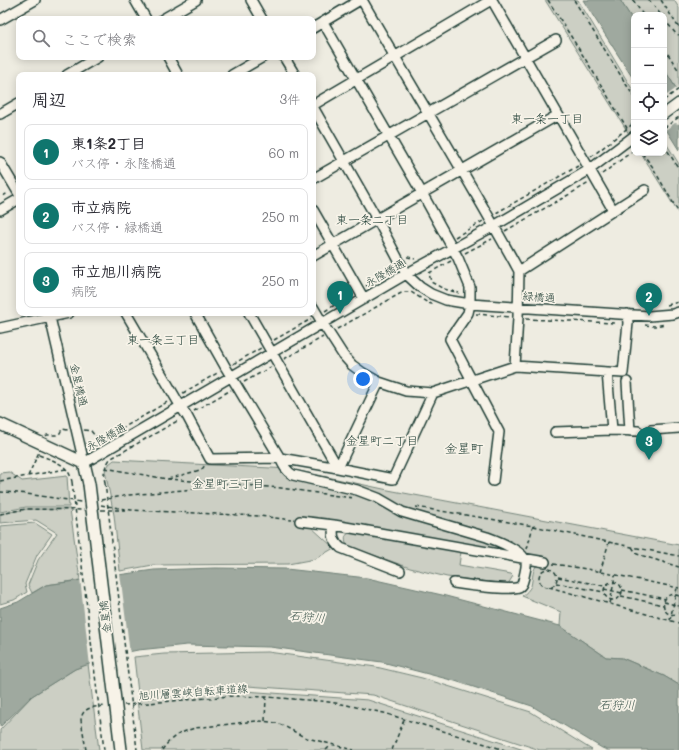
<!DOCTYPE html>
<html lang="ja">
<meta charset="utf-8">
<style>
:root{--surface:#fff;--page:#f7f7f7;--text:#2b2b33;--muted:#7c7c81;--line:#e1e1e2;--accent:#0f766e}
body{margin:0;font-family:Mali,"Klee One",sans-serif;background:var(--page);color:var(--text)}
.controls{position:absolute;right:12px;top:12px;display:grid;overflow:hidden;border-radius:8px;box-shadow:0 2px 10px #0003}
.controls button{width:36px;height:36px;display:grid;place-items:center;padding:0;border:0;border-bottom:1px solid var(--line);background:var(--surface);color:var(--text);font:20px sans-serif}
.you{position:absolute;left:363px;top:379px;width:14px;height:14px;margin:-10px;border:3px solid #fff;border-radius:50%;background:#1a73e8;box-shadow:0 0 0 6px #1a73e833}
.badge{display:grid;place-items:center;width:26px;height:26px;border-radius:50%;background:var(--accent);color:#fff;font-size:13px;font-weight:700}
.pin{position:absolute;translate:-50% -33px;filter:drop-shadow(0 1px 2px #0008)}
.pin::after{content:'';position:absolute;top:21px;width:14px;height:12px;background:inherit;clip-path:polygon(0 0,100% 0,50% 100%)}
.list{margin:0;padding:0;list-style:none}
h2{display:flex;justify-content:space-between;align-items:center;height:52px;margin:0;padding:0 16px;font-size:17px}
h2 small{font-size:13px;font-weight:400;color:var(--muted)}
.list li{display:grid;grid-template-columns:26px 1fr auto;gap:12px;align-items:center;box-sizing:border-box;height:56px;margin:0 8px 8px;padding:0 8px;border:1px solid var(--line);border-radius:8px}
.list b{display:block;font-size:15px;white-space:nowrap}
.list p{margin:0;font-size:13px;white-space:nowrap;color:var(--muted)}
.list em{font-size:13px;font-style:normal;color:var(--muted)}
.icon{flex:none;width:22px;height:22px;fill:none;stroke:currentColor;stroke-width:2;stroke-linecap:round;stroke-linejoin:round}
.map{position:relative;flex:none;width:679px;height:750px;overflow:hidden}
.search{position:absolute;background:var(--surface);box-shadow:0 2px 10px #0003;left:16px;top:16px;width:300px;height:44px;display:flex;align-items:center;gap:10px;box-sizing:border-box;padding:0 14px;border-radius:8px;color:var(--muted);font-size:15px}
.panel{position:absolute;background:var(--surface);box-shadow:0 2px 10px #0003;left:16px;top:72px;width:300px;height:244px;border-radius:8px}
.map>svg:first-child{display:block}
</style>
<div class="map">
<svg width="679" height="750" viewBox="0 0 679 750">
<rect width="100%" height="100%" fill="#eeece1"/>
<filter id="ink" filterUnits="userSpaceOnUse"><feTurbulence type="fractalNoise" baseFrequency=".025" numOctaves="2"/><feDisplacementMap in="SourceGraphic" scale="8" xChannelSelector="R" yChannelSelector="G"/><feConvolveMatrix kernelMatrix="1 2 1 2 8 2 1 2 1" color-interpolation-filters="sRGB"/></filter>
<g filter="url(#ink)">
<!-- green -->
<path fill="#cccfc4" stroke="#76867c" d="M545,0H578L634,92V142Z
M620,0H674L679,8V93L664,69V15H634V22Z
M664,140L679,164V214L641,153H664Z
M114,460L290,469L388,490L679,545V685L664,676L622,658L606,657L560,626L561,612L522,596C526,593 529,590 531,586C533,578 532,569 538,564L461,552L459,565L511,574L513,576L508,584L447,577L410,568L351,547L346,544C345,536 344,536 351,532L310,526L334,548L315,559L288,564L153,565L120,571L114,515L105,471L109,464Z
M9,472L22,481L67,476L69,507H26L0,512V473Z
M26,509H70L80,580L46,585L32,593L28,585L38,560L57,533L36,520L0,523V514Z
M35,523L52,534L37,555L25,584L27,592L14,600L0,604V526Z
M268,652L376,667L422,678L531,712L592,750H540L373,695L233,685L138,693L134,657L164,654Z
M88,664L99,750H0V730L32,696L75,669Z
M231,690L368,700L524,750H143L137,699Z"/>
<!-- water -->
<path fill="#9fa99f" stroke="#6c7e74" d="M583,0H620L634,22V80Z
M664,69L679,93V150L664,126Z
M215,568L286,569L367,578L442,595L560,626L606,657L622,658L664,676L679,685V750H607L602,748L532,706L455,681L382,662L270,647L187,645L138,650L118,654L75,669L32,696L0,727V608L18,602L46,585L154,570Z"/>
<!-- pier -->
<path fill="#eeece1" d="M678,87L679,90V124L675,123L664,131V93L667,95Z
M120,573L130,654L119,656L90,666L80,578Z"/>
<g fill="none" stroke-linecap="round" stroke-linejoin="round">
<defs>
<path id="minor" d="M135,0L146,19
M251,0L262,19
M362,0C414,91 469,179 519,271
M492,0L613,210
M163,19L196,0
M0,20L35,0
M323,22L422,193L458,258L470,287V304L468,313L450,339L499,432L493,481
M313,28L360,0
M168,57L178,75
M284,57L295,75
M67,75L98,57
M232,75L263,57
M313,105L491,0
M313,107L377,219L406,274L420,287L431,294L446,300L470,304L649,316L673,314L679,312
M0,114L19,103
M664,114L679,103
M0,162L19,194
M313,179L556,40
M0,210L19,199
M313,210L364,299
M313,256L558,115
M313,307L323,324L343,355L352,365L363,373L379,382L406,391L433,393L515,366L623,373L628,323L627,314
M49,313L84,463L406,274L494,226L589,170L634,136
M126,313L181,407L187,416L210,459L280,458L338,468L393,479L433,393
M195,313L226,368L280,458C283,465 286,471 293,475L357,490L378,498L402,512L487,537C498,541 519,549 525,559C528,564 525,571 524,577C523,580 523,585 519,587C510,591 466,585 454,583
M249,313L338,468
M0,328L69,313
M515,366L518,318L519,271L645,190
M607,372L612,430L638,431
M627,382L630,431
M651,430L679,428
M555,432L612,430
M338,468L379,382
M300,521L334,525L545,562
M334,525C332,535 333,541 341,548L400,571"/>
<path id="major" d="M0,424L84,463L89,484"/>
</defs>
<!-- minor casing -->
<use href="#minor" stroke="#1f3d34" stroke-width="12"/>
<!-- major casing -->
<use href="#major" stroke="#1f3d34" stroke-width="14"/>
<!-- path -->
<path stroke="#1f3d34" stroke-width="1.5" stroke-dasharray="4 3" stroke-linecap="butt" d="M548,0L589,65L627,128
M574,0L634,97
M633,0L643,15
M649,0L661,15
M661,0L679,28
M664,19L676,34L679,35
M664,48L679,71
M664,100L679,89
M664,128L679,117
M664,145L679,169
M642,153L652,166L679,213
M591,157L634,123
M602,174L634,150
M3,196L8,193
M496,213L578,166
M505,231L589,183
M455,237L483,221
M465,253L492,239
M407,257H408L415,259
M451,261L429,273L431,282L444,289L459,293
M366,286L392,271L393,267
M667,305L679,302
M325,311L352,294
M476,314L510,317
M526,319L614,323
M645,325L655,326L665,324
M337,329L403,292H411L428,303L435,305
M274,340L311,319
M284,359L323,337
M233,364L261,348
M244,382L271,367
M183,393L219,372
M194,411L231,390
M84,430L91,431C97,439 100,439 109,436L169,401
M46,436L47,435H56L60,433L62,429L68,430
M39,455C54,461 69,464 72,482
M105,468L167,479L281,488L353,498
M28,476L39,452
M168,479L200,470L203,468L205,465
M0,481L66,469
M105,483C103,471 104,469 110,459L179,420
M0,492L20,493L81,502
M101,500L129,495L194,489L198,486L202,482
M101,505L131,510L259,516L292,520
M416,507L533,526L632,547L679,556
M101,510H126
M0,514L26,509L84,510
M632,547L637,554L679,567
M527,549L533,526
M553,564L587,569L679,588
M539 578a9 9 0 1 1 18 0a9 9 0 1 1-18 0Z
M600,572L609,542
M558,577L605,586
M604 591a9 9 0 1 1 18 0a9 9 0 1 1-18 0Z
M556,583L604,592
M549,587L679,623
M604,589L622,593
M622,590L665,599
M621,596L663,605
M679,596C659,587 658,622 679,613
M664,602L679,606
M610,604L615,575
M670,620L677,588
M124,705L232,696L266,697L321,701L342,704L384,713L505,750
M265,721L266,697
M86,750L81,720C82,706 96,707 106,706
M162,750C172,736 179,733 195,728L256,721C265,721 276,722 284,726C292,730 299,735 307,738L354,750
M326,750L331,745
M392,750L404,720"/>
<!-- minor -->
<use href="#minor" stroke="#f7f3e8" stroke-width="9"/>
<!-- major -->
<use href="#major" stroke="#f7f3e8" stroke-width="11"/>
<defs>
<path id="major-bridge" d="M89,484L121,750"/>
</defs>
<!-- major-bridge casing -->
<use href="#major-bridge" stroke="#1f3d34" stroke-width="14" stroke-linecap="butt"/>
<!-- path-bridge -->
<path stroke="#1f3d34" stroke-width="1.5" stroke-dasharray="4 3" stroke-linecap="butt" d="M72,482L104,750
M105,483L137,750"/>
<!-- major-bridge -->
<use href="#major-bridge" stroke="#f7f3e8" stroke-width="11"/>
</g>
</g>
<g text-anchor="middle" stroke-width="3.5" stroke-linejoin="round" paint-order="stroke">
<!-- street labels -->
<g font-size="11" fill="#1f3d34" stroke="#f7f3e8">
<text transform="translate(385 273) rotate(-30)" y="4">永隆橋通</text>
<text transform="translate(539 297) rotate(4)" y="4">緑橋通</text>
<text transform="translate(79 385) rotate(77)" y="4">金星橋通</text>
<text transform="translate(106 437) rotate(-30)" y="4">永隆橋通</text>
<text transform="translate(105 617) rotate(-97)" y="4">金星橋</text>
<text transform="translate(193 692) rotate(-4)" y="4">旭川層雲峡自転車道線</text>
</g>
<!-- neighbourhood labels -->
<g font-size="12" fill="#1f3d34" stroke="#f7f3e8">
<text x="547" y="123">東一条一丁目</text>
<text x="372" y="224">東一条二丁目</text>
<text x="163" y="344">東一条三丁目</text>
<text x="382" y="445">金星町二丁目</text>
<text x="228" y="488">金星町三丁目</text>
</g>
<!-- water labels -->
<g font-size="12" font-style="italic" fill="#3f584f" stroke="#f7f3e8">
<text transform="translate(307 617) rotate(5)" y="4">石狩川</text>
<text x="617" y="709">石狩川</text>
</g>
<!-- quarter labels -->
<g font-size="13" fill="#1f3d34" stroke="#f7f3e8">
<text x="464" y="453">金星町</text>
</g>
</g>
</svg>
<div class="controls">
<button>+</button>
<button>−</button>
<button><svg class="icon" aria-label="locate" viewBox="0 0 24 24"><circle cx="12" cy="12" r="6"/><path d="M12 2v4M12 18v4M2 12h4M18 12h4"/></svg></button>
<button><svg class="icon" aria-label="layers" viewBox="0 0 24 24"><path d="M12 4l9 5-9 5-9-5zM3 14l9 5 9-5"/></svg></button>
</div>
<div class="you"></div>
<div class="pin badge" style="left:340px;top:314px">1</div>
<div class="pin badge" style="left:649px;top:316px">2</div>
<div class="pin badge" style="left:649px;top:460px">3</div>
<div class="search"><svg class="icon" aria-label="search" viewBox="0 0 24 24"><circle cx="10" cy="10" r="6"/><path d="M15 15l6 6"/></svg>ここで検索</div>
<section class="panel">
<h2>周辺<small>3件</small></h2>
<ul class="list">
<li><span class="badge">1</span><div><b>東1条2丁目</b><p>バス停 · 永隆橋通</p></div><em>60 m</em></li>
<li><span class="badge">2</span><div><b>市立病院</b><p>バス停 · 緑橋通</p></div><em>250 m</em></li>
<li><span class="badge">3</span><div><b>市立旭川病院</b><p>病院</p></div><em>250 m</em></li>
</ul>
</section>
</div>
